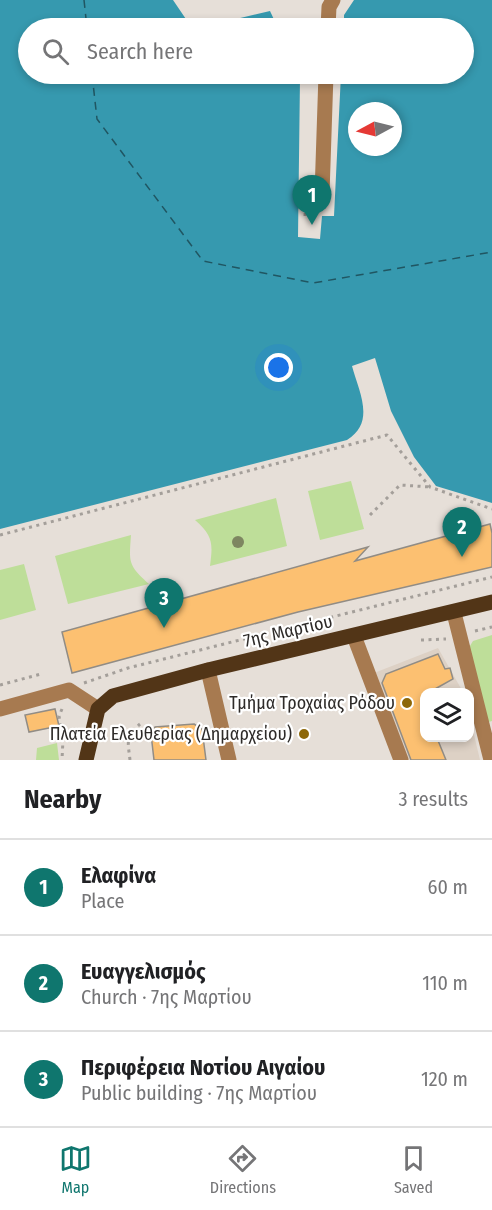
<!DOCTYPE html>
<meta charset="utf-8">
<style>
:root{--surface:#fff;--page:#f2f2f2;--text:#202124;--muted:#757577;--line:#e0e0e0;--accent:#0f766e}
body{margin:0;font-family:"Fira Sans Condensed",sans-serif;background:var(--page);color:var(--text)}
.controls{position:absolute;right:18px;bottom:18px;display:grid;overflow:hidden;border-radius:12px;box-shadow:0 3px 9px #0003}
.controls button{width:54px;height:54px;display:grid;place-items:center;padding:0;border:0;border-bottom:2px solid var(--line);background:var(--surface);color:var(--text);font:30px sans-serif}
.compass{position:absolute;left:348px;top:102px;width:54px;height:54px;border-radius:50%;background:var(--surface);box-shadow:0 3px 9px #0003;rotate:263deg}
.you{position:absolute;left:279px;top:368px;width:21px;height:21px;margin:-15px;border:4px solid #fff;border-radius:50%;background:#1a73e8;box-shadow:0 0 0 9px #1a73e833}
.badge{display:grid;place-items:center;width:39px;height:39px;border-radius:50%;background:var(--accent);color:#fff;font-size:20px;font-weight:700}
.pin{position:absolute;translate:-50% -50px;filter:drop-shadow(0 2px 3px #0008)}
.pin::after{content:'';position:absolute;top:32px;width:21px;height:18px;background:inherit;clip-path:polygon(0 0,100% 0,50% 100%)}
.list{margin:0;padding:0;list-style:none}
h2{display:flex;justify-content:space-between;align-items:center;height:78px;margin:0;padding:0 24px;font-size:26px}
h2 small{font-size:20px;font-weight:400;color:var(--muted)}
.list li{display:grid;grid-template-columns:39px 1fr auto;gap:18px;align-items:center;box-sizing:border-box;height:96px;padding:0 24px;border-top:2px solid var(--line)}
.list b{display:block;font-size:22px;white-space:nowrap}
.list p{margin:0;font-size:20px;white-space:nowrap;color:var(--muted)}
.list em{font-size:20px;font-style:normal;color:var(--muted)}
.icon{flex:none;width:33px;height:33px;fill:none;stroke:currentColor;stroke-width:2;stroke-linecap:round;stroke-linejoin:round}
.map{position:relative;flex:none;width:492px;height:760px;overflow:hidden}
.search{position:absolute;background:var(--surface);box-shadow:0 3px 9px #0003;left:18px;right:18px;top:18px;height:66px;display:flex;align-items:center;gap:15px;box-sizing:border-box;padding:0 21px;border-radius:33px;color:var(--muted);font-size:22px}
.sheet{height:366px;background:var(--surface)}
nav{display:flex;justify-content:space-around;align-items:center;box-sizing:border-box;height:84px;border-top:2px solid var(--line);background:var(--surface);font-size:16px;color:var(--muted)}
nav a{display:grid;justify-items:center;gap:3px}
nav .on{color:var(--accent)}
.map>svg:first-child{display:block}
</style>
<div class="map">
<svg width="492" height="760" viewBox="0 0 492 760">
<rect width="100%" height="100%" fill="#e6dfd8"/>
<!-- built -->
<path fill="#ddd1c5" d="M438,648L463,692H424V738H470V718L480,760H407L374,673Z"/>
<!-- green -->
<path fill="#bede99" d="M351,481L364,529L320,540L308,491Z
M276,498L287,546L210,566C213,543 213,536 195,520Z
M131,535C129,563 128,565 149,584L68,604L55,556Z
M24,564L36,610L0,620V570Z
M492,635V721L482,724L465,654L473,641Z
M57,743L59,760H36L37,748Z"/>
<!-- water -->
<path fill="#3699af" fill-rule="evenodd" d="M0,0H173L192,28H28V74H298L300,78L298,237L320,239L322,216H334L341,74H464V28H344V15L354,0H492V503L436,486L414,457L391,411L375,358L352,366C359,392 376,422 347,440L0,529ZM357,111H393V147H357Z
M270,11L278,28H198Z"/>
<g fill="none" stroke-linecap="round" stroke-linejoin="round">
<!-- ferry -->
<path stroke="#205662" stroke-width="1.5" stroke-dasharray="8 6" stroke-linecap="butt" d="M84,0L87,28
M92,74L97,119L203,261L313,283L492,252"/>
</g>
<!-- building -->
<path fill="#fcc071" stroke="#918c85" stroke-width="1.5" d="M490,524L492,533V567L298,612L72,673L62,632L368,547L355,561Z
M438,654L445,669L450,668L453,679L435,689L436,693H424V738H437L446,760H411L382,683L386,674Z
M55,709L59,726L29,732L25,715Z
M194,724L202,729L206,760H154L151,734L155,727Z"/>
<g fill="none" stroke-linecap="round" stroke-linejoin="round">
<!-- path -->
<path stroke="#a49f9a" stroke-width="3" stroke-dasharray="3 4.5" stroke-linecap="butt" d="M305,216L306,198
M370,515L400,485L430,487
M0,535L387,435L430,487L492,509
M475,631L492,627
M421,640L446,639
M84,683L128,668L492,577
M0,685L41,674
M62,709L59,716L63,739L62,760
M130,760C128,742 125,737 140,724"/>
<!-- minor -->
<path stroke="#a77a50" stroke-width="15" d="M328,28L329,7L333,0
M322,194L326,74
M454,613L491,760
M354,636L401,760
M208,670L229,760
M0,709L69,690L98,709"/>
<!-- major -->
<path stroke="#523517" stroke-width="15" d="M86,760L98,709L113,696L208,670L492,602"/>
</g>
<!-- trees -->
<circle fill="#7e8661" cx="238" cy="542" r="6"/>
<!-- markers -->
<g fill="#8d6709" stroke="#fff" stroke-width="2">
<circle cx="407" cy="703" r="6"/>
<circle cx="304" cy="734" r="6"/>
</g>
<g text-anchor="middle" stroke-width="4.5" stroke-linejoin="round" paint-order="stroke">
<!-- street labels -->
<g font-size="18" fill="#2e2b29" stroke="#fff">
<text transform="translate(288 631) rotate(-13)" y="6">7ης Μαρτίου</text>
</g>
<!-- poi labels -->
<g font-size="18" fill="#2e2b29" stroke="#fff" text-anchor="end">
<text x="395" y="709">Τμήμα Τροχαίας Ρόδου</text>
<text x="292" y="740">Πλατεία Ελευθερίας (Δημαρχείου)</text>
</g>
</g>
</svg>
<div class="controls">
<button><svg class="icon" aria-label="layers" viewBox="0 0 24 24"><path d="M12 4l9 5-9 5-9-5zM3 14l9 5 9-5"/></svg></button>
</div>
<svg class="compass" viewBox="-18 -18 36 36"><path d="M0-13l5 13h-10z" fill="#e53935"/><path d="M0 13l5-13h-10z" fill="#757577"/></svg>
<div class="you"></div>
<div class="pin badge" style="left:312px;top:225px">1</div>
<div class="pin badge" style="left:462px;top:557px">2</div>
<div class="pin badge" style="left:164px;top:628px">3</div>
<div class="search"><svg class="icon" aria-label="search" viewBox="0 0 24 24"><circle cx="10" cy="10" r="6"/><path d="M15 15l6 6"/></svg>Search here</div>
</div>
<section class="sheet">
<h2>Nearby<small>3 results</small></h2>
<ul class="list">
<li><span class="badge">1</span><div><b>Ελαφίνα</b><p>Place</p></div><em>60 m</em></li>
<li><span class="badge">2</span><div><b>Ευαγγελισμός</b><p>Church · 7ης Μαρτίου</p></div><em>110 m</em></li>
<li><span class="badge">3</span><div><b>Περιφέρεια Νοτίου Αιγαίου</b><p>Public building · 7ης Μαρτίου</p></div><em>120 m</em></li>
</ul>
</section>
<nav>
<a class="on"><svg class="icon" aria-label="map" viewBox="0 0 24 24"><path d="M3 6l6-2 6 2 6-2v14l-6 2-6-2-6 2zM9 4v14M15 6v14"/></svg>Map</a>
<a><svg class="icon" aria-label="directions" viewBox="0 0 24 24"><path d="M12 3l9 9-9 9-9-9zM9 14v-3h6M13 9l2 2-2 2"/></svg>Directions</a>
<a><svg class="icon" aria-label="saved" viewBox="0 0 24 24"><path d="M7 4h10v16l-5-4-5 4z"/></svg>Saved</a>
</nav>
